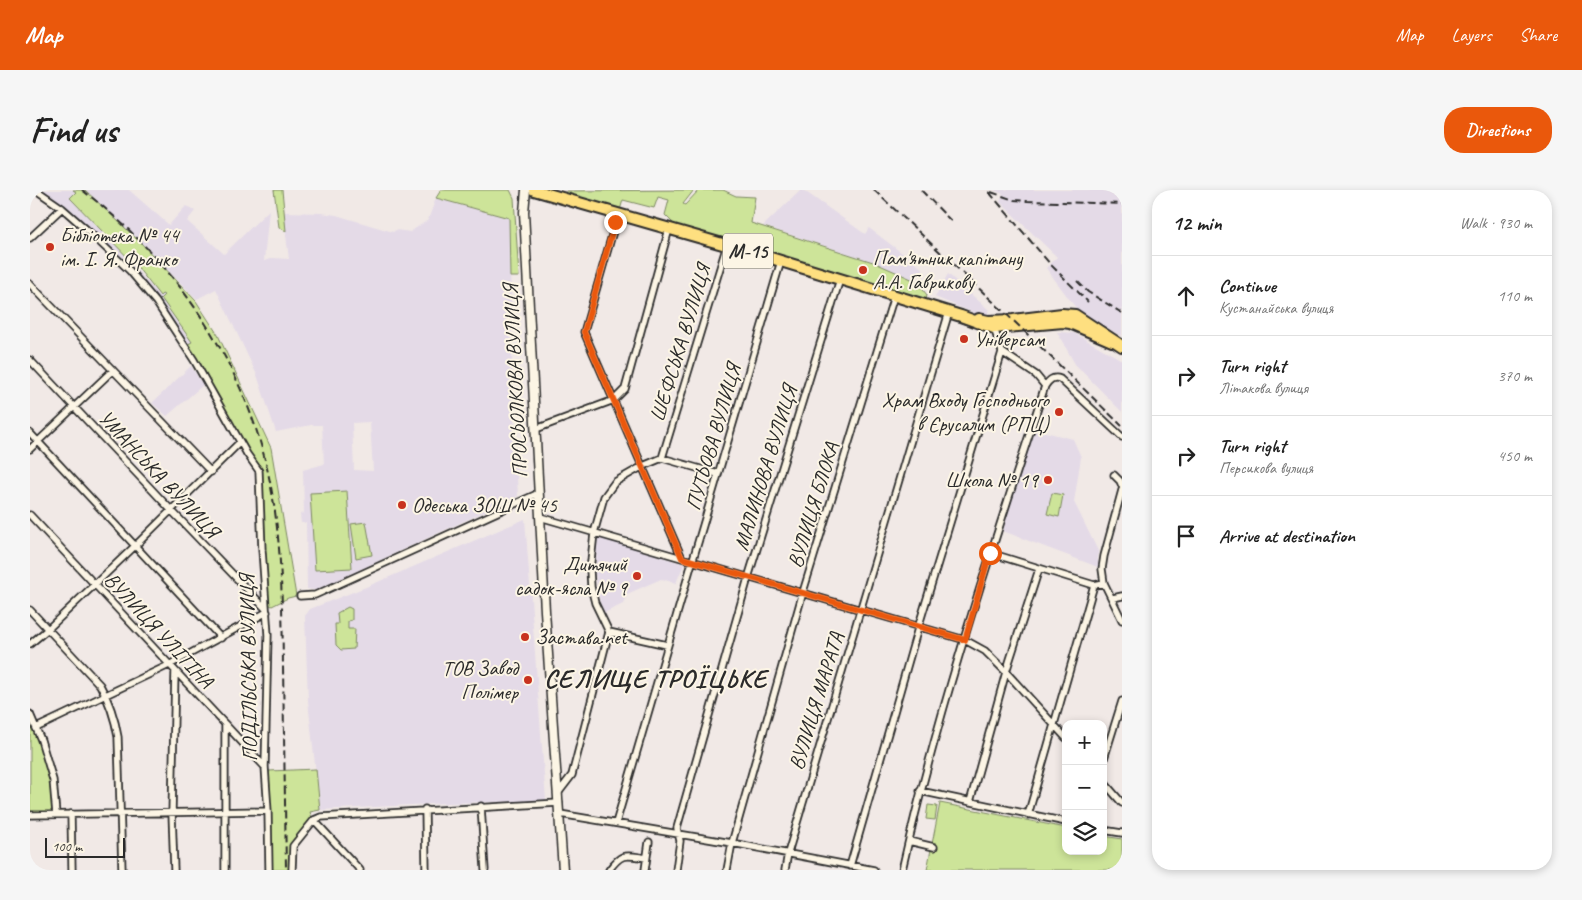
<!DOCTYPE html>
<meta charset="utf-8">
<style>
:root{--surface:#fff;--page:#f6f6f6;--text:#222;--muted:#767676;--line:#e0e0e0;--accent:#ea580c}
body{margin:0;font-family:Caveat,sans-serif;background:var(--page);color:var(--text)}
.controls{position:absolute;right:15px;bottom:15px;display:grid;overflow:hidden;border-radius:10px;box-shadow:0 2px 8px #0003}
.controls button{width:45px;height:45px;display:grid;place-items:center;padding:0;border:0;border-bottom:1px solid var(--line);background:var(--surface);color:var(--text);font:25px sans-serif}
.scale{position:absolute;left:15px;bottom:12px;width:80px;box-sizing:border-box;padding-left:5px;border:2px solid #2b2b2b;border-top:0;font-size:14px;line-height:18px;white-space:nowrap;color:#2b2b2b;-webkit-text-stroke:4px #fcf5e5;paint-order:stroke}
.stop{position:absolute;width:15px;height:15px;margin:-11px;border:4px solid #ea580c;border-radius:50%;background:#fff}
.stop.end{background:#ea580c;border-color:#fff;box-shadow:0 1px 5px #0008}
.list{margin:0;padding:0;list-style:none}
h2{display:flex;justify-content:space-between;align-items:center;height:65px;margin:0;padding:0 20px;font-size:21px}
h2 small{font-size:16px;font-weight:400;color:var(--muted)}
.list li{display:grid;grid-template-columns:32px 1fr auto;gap:15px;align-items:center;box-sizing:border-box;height:80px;padding:0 20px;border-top:1px solid var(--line)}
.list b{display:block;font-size:19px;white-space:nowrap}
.list p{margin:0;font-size:16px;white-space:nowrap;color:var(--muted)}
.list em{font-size:16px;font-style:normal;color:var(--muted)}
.icon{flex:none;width:28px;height:28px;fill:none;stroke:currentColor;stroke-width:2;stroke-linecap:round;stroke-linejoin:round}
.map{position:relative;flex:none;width:1092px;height:680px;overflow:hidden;border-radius:20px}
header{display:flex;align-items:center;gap:30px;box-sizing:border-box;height:70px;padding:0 25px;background:var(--accent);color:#fff}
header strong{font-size:24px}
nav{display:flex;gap:28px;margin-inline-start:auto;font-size:18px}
.intro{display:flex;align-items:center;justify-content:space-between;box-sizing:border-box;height:120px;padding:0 30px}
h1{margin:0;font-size:35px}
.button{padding:12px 22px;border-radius:20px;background:var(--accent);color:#fff;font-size:18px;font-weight:700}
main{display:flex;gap:30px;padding:0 30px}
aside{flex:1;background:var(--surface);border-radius:20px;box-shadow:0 2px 8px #0003}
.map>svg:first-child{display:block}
</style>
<header>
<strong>Map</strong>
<nav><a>Map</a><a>Layers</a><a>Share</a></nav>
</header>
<div class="intro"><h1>Find us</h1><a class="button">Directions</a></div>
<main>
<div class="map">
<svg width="1092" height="680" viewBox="0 0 1092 680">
<rect width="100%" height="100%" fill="#f1e9e6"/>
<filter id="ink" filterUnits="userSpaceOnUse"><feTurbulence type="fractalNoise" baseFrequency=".02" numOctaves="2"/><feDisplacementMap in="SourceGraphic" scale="10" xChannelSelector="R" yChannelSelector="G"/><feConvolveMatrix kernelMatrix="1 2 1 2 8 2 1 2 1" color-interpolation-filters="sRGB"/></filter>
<g filter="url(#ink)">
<!-- built -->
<path fill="#e4dae7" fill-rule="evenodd" d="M9,0H43L46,2L40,8L108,78L106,79L130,106L133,104L134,105L132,108L162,152L156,155L134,118L102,80L31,14Z
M54,0H99L139,35L156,16L165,21L157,31L194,64L239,20L234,71L243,68L259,69L253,22L291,23L306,25L363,42L366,40L380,42L398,30L406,8L479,28L483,212L488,306L286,400L277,399L276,333H271L270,324L274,323L273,280L294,274L292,235H281L246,242L227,185L186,99L167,109ZM340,232L343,281L324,280L322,233Z
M771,0H773L835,44L839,38L893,79L886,91L843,72L733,36Z
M964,0H1092V146L1067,133L1046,118L1016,78L1027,67L970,12L973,4Z
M918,84L959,120L956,128L905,107Z
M1027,142L1044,143L1092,170V222L1045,174Z
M161,176L173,195L137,226L122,213Z
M1003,239L1043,249L1051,267L1044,312L1068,361V377L973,341Z
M495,329L516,611L418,613L290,620L278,511L275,426L280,419L336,397Z
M568,347L654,374L646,393L631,389L597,404L593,414L574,423L570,413L565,383Z"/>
<!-- green -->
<path fill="#cde499" stroke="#7c8862" d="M43,0H55L110,52L166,111L188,145L241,258L266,406L258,408L242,416L238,414L230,280L221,270L156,155L162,152L131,108L134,105L132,104L130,106L108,78L40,8L46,2Z
M244,0H252L256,41L249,37Z
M411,0H480L484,8L489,87H480L479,28L406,8Z
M664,0L653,14L655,15L669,0H693L706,6L725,7L721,33L843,72L886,91L897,105L896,110L646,36L635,25L639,10L628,7L624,18L593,10L590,20L537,4L536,1Z
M317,301L322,378L285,380L280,303Z
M1022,303L1033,305L1029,327L1017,324Z
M336,332L342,365L326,368L321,334Z
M318,417L322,419V430L318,431V439H325L324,459L311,460L306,455L305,434H308L307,423Z
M0,527L22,590L24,622L0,623Z
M286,579L290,620L280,622L282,628C266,648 260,654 260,680H241L239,581Z
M910,613L1036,638V661H1073V646L1092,649V680H897Z
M898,615L907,616L905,630L896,629Z"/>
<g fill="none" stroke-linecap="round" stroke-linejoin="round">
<defs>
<path id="minor" d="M6,0L32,18L57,40L100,81L126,112L164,170L217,264L229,281L232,360L238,445L235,577L238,621L239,680
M588,24L554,142L652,368
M0,48L32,18
M0,94L181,282
M972,162L1006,185L1015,196C1019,190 1023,186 1030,189L1092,247
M0,170L141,320L236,419
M506,239L584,210L595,199L639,39
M0,243L191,448
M0,259L83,180
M632,268L688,284
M1084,285L1090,291L1092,296
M1092,300L1074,366L1072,379L1074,393L1092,430
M0,325L235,577
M510,327L935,450L955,461L976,482L1036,548
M960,363L1064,395L1074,393
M270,406L285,405L509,303
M1083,408L1092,406
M0,420L70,495C79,511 85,529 88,547L92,680
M579,442L637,455
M0,454L18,439L106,355L210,252
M0,524L11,550L23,590L26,624
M195,534V680
M6,538L139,475L237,422
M1073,572L1092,511
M1073,591L1092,613
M890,601L1036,632
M529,602L542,585L579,442L565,413L561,397L560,380L564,343L574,307L585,292L613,276L632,268L697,55
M940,612L976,482L1009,379
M451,616L455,680
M395,619L396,680
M41,624L42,680
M530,624L702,653L844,680
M0,625L238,621
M998,625L1064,395
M284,630L330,680
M586,633C640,445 696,259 751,71
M1073,640L1092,643
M879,651L904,657
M820,676L888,438L972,162L964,138
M144,680L142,623L145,481
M262,680L263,656L284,630L291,627L529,613
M579,680C592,662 596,665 616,668
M615,680L619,652
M646,680L650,651L647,638L718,388L810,89
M697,680L702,653L773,402L864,106
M755,680L758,663L919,122
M872,680C909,516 963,356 1015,196"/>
<path id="tertiary" d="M496,0L494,22L515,421L533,680"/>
<path id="primary" d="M504,0L731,65L931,126L964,138L1033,132L1040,133L1082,151
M949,129L958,131L983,130L1032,124L1045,125L1092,156"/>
</defs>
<!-- minor casing -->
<use href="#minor" stroke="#2b2b2b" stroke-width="9"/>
<!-- tertiary casing -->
<use href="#tertiary" stroke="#2b2b2b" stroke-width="11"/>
<!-- primary casing -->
<use href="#primary" stroke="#2b2b2b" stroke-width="14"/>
<!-- minor -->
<use href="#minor" stroke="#fcf5e5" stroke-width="5.5"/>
<!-- tertiary -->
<use href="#tertiary" stroke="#fcf5e5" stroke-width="8"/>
<!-- primary -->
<use href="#primary" stroke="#fedf80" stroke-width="10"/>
<!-- rail -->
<path stroke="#2b2b2b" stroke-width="2" stroke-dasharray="8 4" stroke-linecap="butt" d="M52,0C136,63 202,155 231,255C252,327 252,402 253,476C254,544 255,612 256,680
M844,0L989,136L1092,236
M891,0L921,31
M959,2L1021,75L1058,112
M961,2L984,10L997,11L1092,14
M1047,91L1058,102L1092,123"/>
</g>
</g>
<g fill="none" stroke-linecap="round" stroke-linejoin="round" filter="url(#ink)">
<!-- route -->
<path stroke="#ea580c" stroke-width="6" d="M585,32L554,142L652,368L935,450L960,363"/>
</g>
<!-- markers -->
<g fill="#c8321e" stroke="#fcf5e5" stroke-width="2">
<circle cx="20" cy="57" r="5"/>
<circle cx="833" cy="80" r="5"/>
<circle cx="934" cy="149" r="5"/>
<circle cx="1029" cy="222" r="5"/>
<circle cx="1018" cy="290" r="5"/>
<circle cx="372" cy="315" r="5"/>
<circle cx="607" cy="386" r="5"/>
<circle cx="495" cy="447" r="5"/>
<circle cx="498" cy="490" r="5"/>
</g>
<g text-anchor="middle" stroke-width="4" stroke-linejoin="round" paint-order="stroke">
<!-- shield labels -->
<rect fill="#fcf5e5" stroke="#6a6863" stroke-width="1" x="693" y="43.5" width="50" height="35" rx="4"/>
<g font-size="20" font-weight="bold" fill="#2b2b2b">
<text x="718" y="68">М-15</text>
</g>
<!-- poi labels -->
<g font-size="21" fill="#2b2b2b" stroke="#fcf5e5" text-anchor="start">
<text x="30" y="52">Бібліотека № 44<tspan x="30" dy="24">ім. І. Я. Франко</tspan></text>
<text x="843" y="75">Пам'ятник капітану<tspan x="843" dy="24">А.А. Гаврикову</tspan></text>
<text x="944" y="156">Універсам</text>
<text x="1019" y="217" text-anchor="end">Храм Входу Господнього<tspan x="1019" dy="24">в Єрусалим (РПЦ)</tspan></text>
<text x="1008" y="297" text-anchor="end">Школа № 19</text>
<text x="382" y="322">Одеська ЗОШ № 45</text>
<text x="597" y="381" text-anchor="end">Дитячий<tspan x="597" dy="24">садок-ясла № 9</tspan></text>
<text x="505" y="454">Застава.net</text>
<text x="488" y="485" text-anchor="end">ТОВ Завод<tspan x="488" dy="24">Полімер</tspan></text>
</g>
<!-- street labels -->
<g font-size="21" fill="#2b2b2b" stroke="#fcf5e5">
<text transform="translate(650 153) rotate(-73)" y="7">ШЕФСЬКА ВУЛИЦЯ</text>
<text transform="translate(485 191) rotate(-93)" y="7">ПРОСЬОЛКОВА ВУЛИЦЯ</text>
<text transform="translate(683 247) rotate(-74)" y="7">ПУТЬОВА ВУЛИЦЯ</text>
<text transform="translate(735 278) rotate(-73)" y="7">МАЛИНОВА ВУЛИЦЯ</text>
<text transform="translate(129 284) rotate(47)" y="7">УМАНСЬКА ВУЛИЦЯ</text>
<text transform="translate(783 315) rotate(-73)" y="7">ВУЛИЦЯ БЛОКА</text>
<text transform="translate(129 440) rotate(47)" y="7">ВУЛИЦЯ УЛІТІНА</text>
<text transform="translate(218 478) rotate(-91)" y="7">ПОДІЛЬСЬКА ВУЛИЦЯ</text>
<text transform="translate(786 511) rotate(-73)" y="7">ВУЛИЦЯ МАРАТА</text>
</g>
<!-- district labels -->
<g font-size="26" font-weight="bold" letter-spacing="1" fill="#2b2b2b" stroke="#fcf5e5">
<text x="626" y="497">СЕЛИЩЕ ТРОЇЦЬКЕ</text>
</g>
</g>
</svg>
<div class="controls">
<button>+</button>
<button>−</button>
<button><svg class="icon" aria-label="layers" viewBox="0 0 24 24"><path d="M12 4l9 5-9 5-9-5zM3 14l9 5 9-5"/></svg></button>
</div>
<div class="scale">100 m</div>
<div class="stop" style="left:960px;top:363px"></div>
<div class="stop end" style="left:585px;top:32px"></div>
</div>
<aside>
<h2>12 min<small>Walk · 930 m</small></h2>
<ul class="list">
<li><svg class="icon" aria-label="ahead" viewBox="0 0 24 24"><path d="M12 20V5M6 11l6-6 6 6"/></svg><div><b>Continue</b><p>Кустанайська вулиця</p></div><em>110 m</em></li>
<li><svg class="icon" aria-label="right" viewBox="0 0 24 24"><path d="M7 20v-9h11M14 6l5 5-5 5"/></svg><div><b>Turn right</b><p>Літакова вулиця</p></div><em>370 m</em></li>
<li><svg class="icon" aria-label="right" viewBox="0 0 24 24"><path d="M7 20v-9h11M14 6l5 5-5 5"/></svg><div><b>Turn right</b><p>Персикова вулиця</p></div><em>450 m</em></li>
<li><svg class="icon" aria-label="arrive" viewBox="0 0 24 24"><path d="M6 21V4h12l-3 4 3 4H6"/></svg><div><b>Arrive at destination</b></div></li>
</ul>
</aside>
</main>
